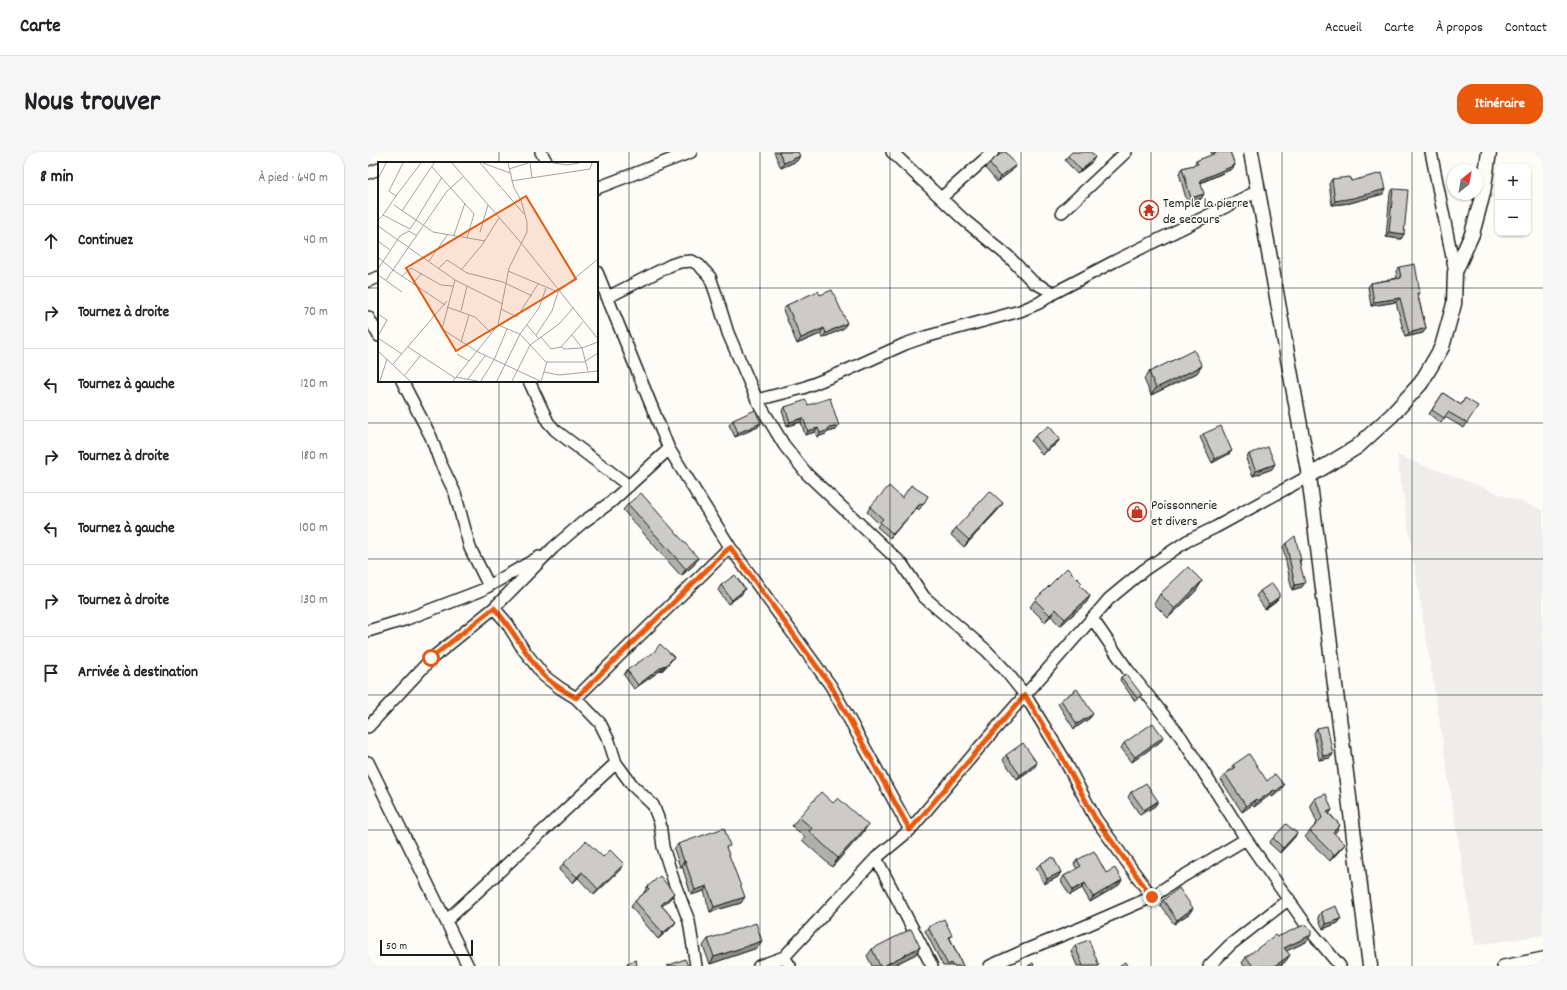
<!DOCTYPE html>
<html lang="fr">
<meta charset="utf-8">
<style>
:root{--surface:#fff;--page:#f6f6f6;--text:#202124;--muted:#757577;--line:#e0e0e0;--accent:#ea580c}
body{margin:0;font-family:Dekko,sans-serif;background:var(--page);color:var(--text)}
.controls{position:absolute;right:12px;top:12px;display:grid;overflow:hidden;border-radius:8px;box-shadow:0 1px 3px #0004}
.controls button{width:36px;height:36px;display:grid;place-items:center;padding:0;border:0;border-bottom:1px solid var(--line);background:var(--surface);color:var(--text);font:20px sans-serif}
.compass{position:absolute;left:1079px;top:12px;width:36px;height:36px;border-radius:50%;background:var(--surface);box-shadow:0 1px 3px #0004;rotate:31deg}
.scale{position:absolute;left:12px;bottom:10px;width:93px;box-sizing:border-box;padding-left:4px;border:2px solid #1c1c1c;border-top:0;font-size:11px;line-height:14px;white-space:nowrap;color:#1c1c1c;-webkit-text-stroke:3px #fdfcf7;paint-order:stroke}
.stop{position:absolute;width:12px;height:12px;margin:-9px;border:3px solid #ea580c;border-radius:50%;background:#fff}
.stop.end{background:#ea580c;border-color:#fff;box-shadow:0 1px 4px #0008}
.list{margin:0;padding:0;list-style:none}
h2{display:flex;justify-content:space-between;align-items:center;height:52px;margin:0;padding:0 16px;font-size:17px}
h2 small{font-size:13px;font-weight:400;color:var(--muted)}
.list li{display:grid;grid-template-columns:26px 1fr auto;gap:12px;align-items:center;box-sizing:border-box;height:72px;padding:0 16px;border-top:1px solid var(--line)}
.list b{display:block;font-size:15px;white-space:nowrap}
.list em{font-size:13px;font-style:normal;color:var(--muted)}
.icon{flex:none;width:22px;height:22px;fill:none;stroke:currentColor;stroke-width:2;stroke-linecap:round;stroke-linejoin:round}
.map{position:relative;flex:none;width:1175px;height:814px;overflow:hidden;border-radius:16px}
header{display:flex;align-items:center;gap:24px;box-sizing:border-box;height:56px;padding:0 20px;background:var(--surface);border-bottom:1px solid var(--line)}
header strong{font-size:19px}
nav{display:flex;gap:22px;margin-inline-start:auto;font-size:14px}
.intro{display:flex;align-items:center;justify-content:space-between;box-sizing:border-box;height:96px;padding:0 24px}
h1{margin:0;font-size:28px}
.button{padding:10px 18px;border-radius:16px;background:var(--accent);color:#fff;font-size:14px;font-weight:700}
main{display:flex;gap:24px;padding:0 24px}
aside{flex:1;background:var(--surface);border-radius:16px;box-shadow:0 1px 3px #0004}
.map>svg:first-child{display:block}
</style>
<header>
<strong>Carte</strong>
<nav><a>Accueil</a><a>Carte</a><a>À propos</a><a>Contact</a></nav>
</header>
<div class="intro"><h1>Nous trouver</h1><a class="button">Itinéraire</a></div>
<main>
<aside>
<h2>8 min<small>À pied · 640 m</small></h2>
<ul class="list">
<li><svg class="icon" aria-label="ahead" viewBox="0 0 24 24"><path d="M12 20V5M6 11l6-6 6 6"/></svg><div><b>Continuez</b></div><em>40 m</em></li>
<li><svg class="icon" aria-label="right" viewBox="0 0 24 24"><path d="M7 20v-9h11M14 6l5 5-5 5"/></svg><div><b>Tournez à droite</b></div><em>70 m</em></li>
<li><svg class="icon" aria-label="left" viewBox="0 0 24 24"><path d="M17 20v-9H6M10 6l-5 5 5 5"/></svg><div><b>Tournez à gauche</b></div><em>120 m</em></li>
<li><svg class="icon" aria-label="right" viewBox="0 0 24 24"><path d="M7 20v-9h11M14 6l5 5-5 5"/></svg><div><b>Tournez à droite</b></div><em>180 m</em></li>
<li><svg class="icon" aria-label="left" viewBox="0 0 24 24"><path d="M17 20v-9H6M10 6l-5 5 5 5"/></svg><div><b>Tournez à gauche</b></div><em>100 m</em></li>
<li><svg class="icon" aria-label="right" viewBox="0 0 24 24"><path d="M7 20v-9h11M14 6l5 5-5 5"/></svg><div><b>Tournez à droite</b></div><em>130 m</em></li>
<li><svg class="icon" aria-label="arrive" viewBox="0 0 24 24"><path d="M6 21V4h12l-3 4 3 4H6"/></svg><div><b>Arrivée à destination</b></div></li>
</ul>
</aside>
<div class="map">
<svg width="1175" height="814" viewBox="0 0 1175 814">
<rect width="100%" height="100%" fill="#fdfcf7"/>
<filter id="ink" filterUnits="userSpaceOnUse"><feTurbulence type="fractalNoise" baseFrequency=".025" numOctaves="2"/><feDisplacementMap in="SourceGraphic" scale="8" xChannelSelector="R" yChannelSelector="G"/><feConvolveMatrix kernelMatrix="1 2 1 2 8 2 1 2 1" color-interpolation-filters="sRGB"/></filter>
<g filter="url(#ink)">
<!-- built -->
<path fill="#eeede9" d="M1029,303L1175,358V783L1107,793Z"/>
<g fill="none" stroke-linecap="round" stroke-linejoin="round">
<defs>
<path id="minor" d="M173,0L179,11
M524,0L595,67L641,105L665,130L686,141
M1063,0L1087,120
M0,21L11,17
M229,36L323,0
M573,46L625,0
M694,60L758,0
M229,120L301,297L362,395L463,534L542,678
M0,129L11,125
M240,145L303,113L312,110L324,109L331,113L342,125L348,142L360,181L389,248L416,293L439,322L534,412L556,445L618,498L637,518L657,543L695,605L727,666L784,745
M0,165L11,184
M34,229L63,285L72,310L87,341L102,396L121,434
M161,229L180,270L187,278L261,334
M389,248L435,236L475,220L537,192L557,185L652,159L671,151L686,141L747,109L890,39
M126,456L139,471L155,497L176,524L192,536L208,546L232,571L241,589L248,611L265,634L285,653L292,671L295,695L306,730L321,769L328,814
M724,466L759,517L813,585L878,687L941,777L972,814
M0,479L36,468L112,439L171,405
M208,546L362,395
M0,575L63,507L126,456L185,396L214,371L243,350L301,297
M0,610L100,814
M508,706L564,814
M78,769L248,611
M416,805L422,814
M391,814L416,805L508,706L542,678L610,597L741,447L776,418L819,389L848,375L941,324
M622,814L660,797L715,775L784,745L809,728L878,687
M841,814L862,793L921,747
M1135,814L1175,806"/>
<path id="tertiary" d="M883,0L941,324L1002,814
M941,324L989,295L1024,263L1053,231L1074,195L1086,152L1087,120L1104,82L1115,41L1121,0"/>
</defs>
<!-- minor casing -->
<use href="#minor" stroke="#1c1c1c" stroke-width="14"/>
<!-- tertiary casing -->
<use href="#tertiary" stroke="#1c1c1c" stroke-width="17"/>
<!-- minor -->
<use href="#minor" stroke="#fdfcf7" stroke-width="11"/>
<!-- tertiary -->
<use href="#tertiary" stroke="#fdfcf7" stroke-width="14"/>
</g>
<!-- wall -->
<path fill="#afafac" stroke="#1c1c1c" d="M406,0H430L429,9L413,16Z
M843,0H862L867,13L864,17L833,31V47L819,50L811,21L814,16L826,13L828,9L844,3Z
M700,4L724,10L709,22L697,8Z
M621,11L648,13L645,18L629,30L617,16Z
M964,27L983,29L1015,42L982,51L964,53L961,32Z
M1025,37L1036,82L1033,87L1018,85L1022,41Z
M1031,115L1052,141L1050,144L1058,176L1055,181L1037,185L1028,150L1003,154L1000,135L1003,131L1029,126L1028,119Z
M452,143L475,177L454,186L452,182L429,192L415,158L419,153Z
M781,220L829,221L783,243L776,227Z
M1075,241L1093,253L1097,246L1099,271L1096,276L1077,265L1073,271L1061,262Z
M440,253L468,278L460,280L458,282L449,285L447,280L437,283L433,270L419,274L414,259L417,255Z
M365,268L393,271L390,275L367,285L361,273Z
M835,282L864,299L861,302L844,311L832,285Z
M667,284L692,287L688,292L674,303L663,289Z
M881,302L904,317L885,324L878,307Z
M560,344L551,358L549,356L522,386L509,375L511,372L499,360L502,355L534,346Z
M635,351L630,358L596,395L583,383L588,376Z
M260,352L330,406L326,413L313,424L255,358Z
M918,391L933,408L932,410L934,435L924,438L915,395Z
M834,429L828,439L800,466L786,452L792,442Z
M353,433L374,442L360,452L350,438Z
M712,433L722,444L718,451L692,474L683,464L677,470L662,455L667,448Z
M892,439L911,445L908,449L897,457L888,444Z
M306,505L294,519L293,518L266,537L256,523L259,518Z
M753,525L774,543L772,545L767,549L752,528Z
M693,548L722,566L706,577L690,552Z
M949,576L965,602L962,606L951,608L946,581Z
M792,590L764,610L753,596L756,591Z
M638,603L666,616L649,627L635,608Z
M865,613L899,629L912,639L904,645L902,643L886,655L884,653L874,660L853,628L857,622L861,619Z
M763,640L790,649L787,654L772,663L760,645Z
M947,646L972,673L966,681L977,692L972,698L962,709L937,685L942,679L949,671L942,653Z
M431,665L494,682L464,715L434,688L437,685L424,674Z
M929,681L926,686L912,701L901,691L905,686Z
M310,692L359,698L373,751L342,760L336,739L323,743L314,714L312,715L306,697Z
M235,705L252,718L226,743L210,726L205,731L191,718L195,712Z
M709,708L738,721L754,728L751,733L722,750L714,736L702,743L693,729L696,724L709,717L706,712Z
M672,712L693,720L690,725L676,732L668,716Z
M279,735L306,741L302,747L294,754L308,770L303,776L290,787L263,755L267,749L275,742Z
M795,748L822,761L806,772L792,753Z
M953,760L973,767L970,771L955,777L950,765Z
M560,775L584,783L582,786L595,814H575L557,779Z
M909,785L938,790L918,799L922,803L917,810L912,814H876L874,811L878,805Z
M340,787L389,796L342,812L335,794Z
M707,793L731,814H709L703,799Z
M552,795L548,802L524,814H504L499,804L504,797Z"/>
<!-- shaded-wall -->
<path fill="#8f8e8c" stroke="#1c1c1c" d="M432,4L429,9L413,16L416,11Z
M727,5L724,10L709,22L713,18Z
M648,13L645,18L629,30L632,25Z
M867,13L864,17L829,32L832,28Z
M1018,37L1015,42L982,51L964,53L967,49Z
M836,42L833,47L819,50L823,46Z
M1021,80L1036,82L1033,87L1018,85Z
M1032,146L1028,150L1003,154L1006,150Z
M479,171L475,177L454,186L458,181Z
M456,176L452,182L429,192L433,186Z
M1058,176L1055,181L1037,185L1041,181Z
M834,214L829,221L783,243L788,236Z
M435,266L433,270L419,274L422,270Z
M393,271L390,275L367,285L370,281Z
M471,274L468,278L460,280L458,282L449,285L452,281L461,276Z
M450,276L447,280L437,283L440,279Z
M692,287L688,292L674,303L678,298Z
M864,299L861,302L844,311L847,307Z
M907,312L904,317L885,324L888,319Z
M635,351L630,358L596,395L601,388Z
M552,352L549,356L522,386L525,382Z
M330,406L326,413L313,424L318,417Z
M834,429L828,439L800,466L807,457Z
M937,431L934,435L924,438L927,433Z
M377,437L374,442L360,452L364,448Z
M722,444L718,451L692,474L697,467Z
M911,445L908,449L897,457L901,452Z
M688,457L683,464L677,470L682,463Z
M306,505L303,509L294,519L297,514Z
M296,513L293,518L266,537L270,533Z
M725,562L722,566L706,577L709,572Z
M795,585L792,590L764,610L767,605Z
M965,602L962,606L951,608L955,604Z
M669,611L666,616L649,627L652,623Z
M916,633L912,639L904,645L908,639Z
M906,638L902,643L886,655L890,649Z
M888,647L884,653L874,660L878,654Z
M790,649L787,654L772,663L776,658Z
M964,658L960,664L959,660Z
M500,673L494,682L464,715L470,706Z
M972,673L968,680L961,687L965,680Z
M929,681L926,686L912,701L915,696Z
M977,692L972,698L962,709L966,703Z
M316,709H317L314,714L312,715Z
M256,712L252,718L226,743L230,737Z
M214,720L210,726L205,731L209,725Z
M693,720L690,725L676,732L679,727Z
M754,728L751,733L722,750L725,745Z
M717,731L714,736L702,743L705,738Z
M339,734L336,739L323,743L327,738Z
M306,741L302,747L289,759L293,753Z
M377,745L373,751L342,760L346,755Z
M825,756L822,761L806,772L809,768Z
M973,767L970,771L955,777L958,772Z
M308,770L303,776L290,787L295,781Z
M943,783L938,790L912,802L916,796Z
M394,789L389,796L342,812L346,805Z
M552,795L548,802L524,814H515Z
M922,803L917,810L912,814H907Z"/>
<!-- building -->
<path fill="#cccbc8" stroke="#1c1c1c" d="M411,0H430L432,4L416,11Z
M635,0H638L648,13L632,25L621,11Z
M704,0H723L727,5L713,18L700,4Z
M847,0H862L867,13L832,28L836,42L823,46L814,16L830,12L828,9L848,1Z
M1014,21L1018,37L985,46L967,49L964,27L982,25L983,29Z
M1025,37L1040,38L1036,82L1021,80Z
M1047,112L1052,141H1049L1058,176L1041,181L1032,146L1006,150L1003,131L1033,126L1031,115Z
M464,138L479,171L458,181L456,176L433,186L419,153L450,139L452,143Z
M826,198L834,214L788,236L781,220Z
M1075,241L1093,253L1097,246L1110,254L1099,271L1080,260L1076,266L1064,258Z
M462,246L471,274L461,276V278L452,281L450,276L440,279L435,266L422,270L417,255L438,248L440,253Z
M387,258L393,271L370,281L365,268Z
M681,274L692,287L678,298L667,284Z
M853,274L864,299L847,307L835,282Z
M900,295L907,312L888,319L881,302Z
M543,333L560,344L555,353L552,352L525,382L512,370L515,367L502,355L521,334L534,346Z
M622,339L635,351L601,388L588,376Z
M273,341L330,406L318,417L260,352Z
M927,384L933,408H931L937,431L927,433L918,391Z
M820,415L834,429L807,457L792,442Z
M699,416L714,431L712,433L722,444L697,467L688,457L682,463L667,448Z
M367,423L377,437L364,448L353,433Z
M904,431L911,441V445L901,452L892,439Z
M292,492L306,505L297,514L296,513L270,533L259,518L286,500Z
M758,522L774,543L769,546L753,525Z
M709,537L725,562L709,572L693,548Z
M785,571L795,585L767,605L756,591Z
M959,574L965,602L955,604L949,576Z
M655,591L669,611L652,623L638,603Z
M881,602L899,629L907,622L916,633L908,639L906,638L890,649L888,647L878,654L857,622L867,616L865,613Z
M778,631L790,649L776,658L763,640Z
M453,640L465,651L470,646L500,673L470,706L441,679L444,676L431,665Z
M958,642L964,658L959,660L972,673L965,680L977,692L966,703L942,679L954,666L947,646Z
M918,672L929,681L915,696L905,686Z
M356,676L362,694L358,695L377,745L346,755L339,734L327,738L317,709H316L310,692Z
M218,689L235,705L242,698L256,712L230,737L214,720L209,725L195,712Z
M726,699L738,721L747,716L754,728L725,745L717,731L705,738L696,724L713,714L709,708Z
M685,705L693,720L679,727L672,712Z
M292,724L306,741L293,753L308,770L295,781L267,749L281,737L279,735Z
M811,736L825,756L809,768L795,748Z
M968,754L973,767L958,772L953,760Z
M576,767L584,783L581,785L595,814H584L583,811L580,813L560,775Z
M388,771L394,789L346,805L340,787Z
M936,773H939L943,779V783L916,796L922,803L907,814H885L878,805L907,783L909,785Z
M543,777L552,795L515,814H512L504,797Z
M721,788L731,814H715L707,793Z
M317,807L320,814H299Z
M268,808L269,814H260L259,811Z
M757,810L759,814H751Z
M529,811L534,814H528Z
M665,811L666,814H660Z"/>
</g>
<g fill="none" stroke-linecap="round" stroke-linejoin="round" filter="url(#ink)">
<!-- route -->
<path stroke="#ea580c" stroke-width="5" d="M63,506L126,456C145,477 157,502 175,523C185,533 197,539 208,546L362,395L463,534L542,678L657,543L694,605L727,666L784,745"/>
</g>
<!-- grid -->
<path fill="none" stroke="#1c1c1c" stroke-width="1" stroke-opacity="0.55" d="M131,0V11M261,0V814M392,0V814M522,0V814M653,0V814M783,0V814M914,0V814M1044,0V814M0,136H11M229,136H1175M131,229V814M0,271H1175M0,407H1175M0,543H1175M0,678H1175"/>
<!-- icons -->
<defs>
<symbol id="temple-ring" viewBox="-11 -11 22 22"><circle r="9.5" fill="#fdfcf7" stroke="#c8321e" stroke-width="1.5"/><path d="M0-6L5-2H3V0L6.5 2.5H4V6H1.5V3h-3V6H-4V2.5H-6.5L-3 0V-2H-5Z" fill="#c8321e"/></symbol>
<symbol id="shop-ring" viewBox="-11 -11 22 22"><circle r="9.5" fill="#fdfcf7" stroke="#c8321e" stroke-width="1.5"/><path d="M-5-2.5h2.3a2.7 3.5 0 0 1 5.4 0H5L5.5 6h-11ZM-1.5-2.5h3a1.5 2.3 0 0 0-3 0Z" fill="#c8321e"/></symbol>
</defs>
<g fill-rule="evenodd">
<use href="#temple-ring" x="770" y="47" width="22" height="22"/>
<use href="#shop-ring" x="758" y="349" width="22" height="22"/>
</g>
<g text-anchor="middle" stroke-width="3" stroke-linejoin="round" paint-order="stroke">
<!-- poi labels -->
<g font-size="14" fill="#1c1c1c" stroke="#fdfcf7" text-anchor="start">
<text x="795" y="55">Temple la pierre<tspan x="795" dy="16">de secours</tspan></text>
<text x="783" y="357">Poissonnerie<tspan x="783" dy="16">et divers</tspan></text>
</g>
</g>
<!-- overview -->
<g transform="translate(10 10)">
<rect width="220" height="220" fill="#fdfcf7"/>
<path fill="none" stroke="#a3a29f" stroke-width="1" d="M74,1L144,82L220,177M102,1L146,52M105,1L132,11M152,1L154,16M176,1L189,3L201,1M54,5L96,52L89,76M131,7L150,1M64,15L38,58L55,70L107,79M0,17L8,1M133,19L212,7L214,1M18,34L43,1M24,49L56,1M5,53L18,34L11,29L25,1M0,58L5,53L32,67L38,58L16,43M0,64L77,118L125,142M102,70L110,43M76,73L87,41M0,79L12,88M0,95L15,108L67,143M51,99L70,72M61,106L69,98L89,111L125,120L154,134M0,107L22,74L31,69L39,74M83,108L104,83L121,56M130,109L180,130L220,97M0,113L24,130M24,114L33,106L63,123L75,124M8,118L69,29L85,15M77,118L64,167L98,189L162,219M35,121L44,111M69,145L97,155L113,171M123,147L139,155L160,122M83,149L89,124M0,152L9,158L0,174M120,163L142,172L168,200H206L220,191M149,163L161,177M158,173L174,149L180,130M194,173L204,186L210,209M163,175L173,187L183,185L186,187L204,186L220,180M0,176L24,192M83,180L91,153M30,185L77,216M183,185L205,160M0,189L32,219M79,192L91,199M15,202L69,139M166,210L181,213L220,209M26,214L42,194M78,215L99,219M90,217L107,194M2,219L9,197M75,219L120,163L131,106L149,70V60L143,38L136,26L130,1M103,219L116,198L129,167M119,219L142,172L161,146L168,126M134,219L152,183L181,162L195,146M163,219L169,200"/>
<path fill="#e8590c" fill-opacity="0.15" stroke="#e8590c" stroke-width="2" d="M148,34L198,117L78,189L28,106Z"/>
<rect width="220" height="220" fill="none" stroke="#1c1c1c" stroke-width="2"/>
</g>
</svg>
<div class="controls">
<button>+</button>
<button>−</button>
</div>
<svg class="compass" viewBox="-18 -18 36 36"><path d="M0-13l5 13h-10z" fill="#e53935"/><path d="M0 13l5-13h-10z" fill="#757577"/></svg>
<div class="scale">50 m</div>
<div class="stop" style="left:63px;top:506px"></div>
<div class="stop end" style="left:784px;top:745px"></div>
</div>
</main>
